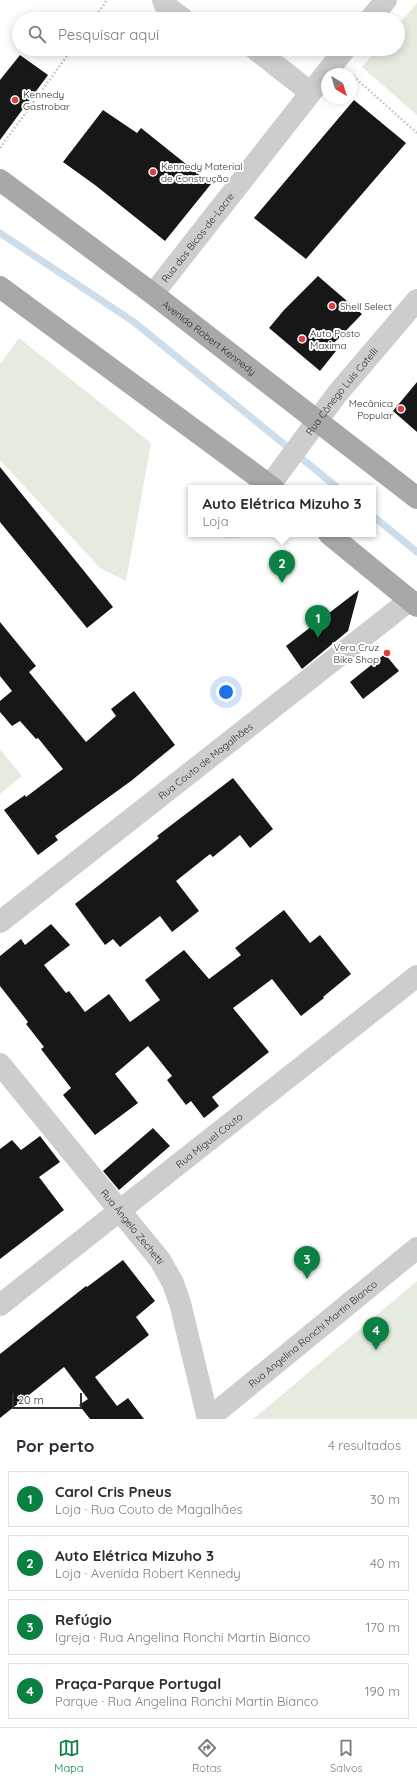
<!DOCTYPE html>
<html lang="pt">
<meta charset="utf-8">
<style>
:root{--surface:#fff;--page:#f2f2f3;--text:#2b2b33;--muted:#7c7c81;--line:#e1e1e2;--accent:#0b8043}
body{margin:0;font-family:Quicksand,sans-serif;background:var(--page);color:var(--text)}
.compass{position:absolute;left:321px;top:68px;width:36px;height:36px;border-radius:50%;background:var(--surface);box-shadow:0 2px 10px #0003;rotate:142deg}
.scale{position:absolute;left:12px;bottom:10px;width:70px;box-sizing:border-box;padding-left:4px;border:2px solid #303030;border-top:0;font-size:11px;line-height:14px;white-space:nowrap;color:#303030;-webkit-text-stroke:3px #fff;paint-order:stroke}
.you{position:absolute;left:226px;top:692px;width:14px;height:14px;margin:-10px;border:3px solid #fff;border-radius:50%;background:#1a73e8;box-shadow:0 0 0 6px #1a73e833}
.badge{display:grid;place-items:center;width:26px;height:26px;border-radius:50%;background:var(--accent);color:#fff;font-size:13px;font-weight:700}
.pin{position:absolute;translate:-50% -33px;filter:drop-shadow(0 1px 2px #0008)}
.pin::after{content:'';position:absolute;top:21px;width:14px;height:12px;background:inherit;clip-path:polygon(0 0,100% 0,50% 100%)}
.popup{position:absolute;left:188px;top:485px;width:188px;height:52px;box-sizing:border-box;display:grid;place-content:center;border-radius:0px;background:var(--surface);filter:drop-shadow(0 1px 3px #0005);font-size:13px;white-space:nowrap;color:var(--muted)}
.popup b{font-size:15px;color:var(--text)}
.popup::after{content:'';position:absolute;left:50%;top:100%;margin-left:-8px;border:8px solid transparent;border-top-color:var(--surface)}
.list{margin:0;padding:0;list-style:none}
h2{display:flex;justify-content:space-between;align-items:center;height:52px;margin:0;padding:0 16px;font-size:17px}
h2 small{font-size:13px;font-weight:400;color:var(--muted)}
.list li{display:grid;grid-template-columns:26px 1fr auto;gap:12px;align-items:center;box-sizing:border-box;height:56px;margin:0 8px 8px;padding:0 8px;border:1px solid var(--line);border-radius:0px}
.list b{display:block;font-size:15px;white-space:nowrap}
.list p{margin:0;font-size:13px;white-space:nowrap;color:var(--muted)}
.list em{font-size:13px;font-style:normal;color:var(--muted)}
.icon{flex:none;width:22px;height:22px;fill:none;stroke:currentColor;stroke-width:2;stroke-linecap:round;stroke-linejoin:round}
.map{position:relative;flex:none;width:417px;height:1419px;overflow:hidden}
.search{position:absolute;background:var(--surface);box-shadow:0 2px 10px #0003;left:12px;right:12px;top:12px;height:44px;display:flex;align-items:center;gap:10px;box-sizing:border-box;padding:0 14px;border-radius:22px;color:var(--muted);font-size:15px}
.sheet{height:308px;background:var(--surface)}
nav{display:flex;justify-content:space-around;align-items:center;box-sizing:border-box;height:56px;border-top:1px solid var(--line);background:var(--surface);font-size:11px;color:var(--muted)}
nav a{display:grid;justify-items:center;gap:2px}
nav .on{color:var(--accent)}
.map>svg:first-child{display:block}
</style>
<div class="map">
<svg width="417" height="1419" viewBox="0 0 417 1419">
<rect width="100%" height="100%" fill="#fff"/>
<!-- green -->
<path fill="#e5ecdf" d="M417,3V115L362,67L377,49H398V25Z
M19,338L151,443L126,581L100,568L0,460V364Z
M219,534H254L253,536L226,539Z
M0,749L22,776L0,794Z
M417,1281V1419H253Z"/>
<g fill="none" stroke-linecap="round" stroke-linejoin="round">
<!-- stream -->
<path stroke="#cdddea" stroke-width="7" d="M0,233L134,322L338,488
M373,516L417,552"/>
</g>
<!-- building -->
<path fill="#171717" d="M20,55L48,75L0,140V80Z
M354,100L406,143L306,259L254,218Z
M103,110L137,133L141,128L211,184L165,241L95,185L63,162Z
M318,276L362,314L331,346L336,351L320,371L269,328L284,310Z
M417,382V432L393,411Z
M0,467L113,607L87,628L0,522Z
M359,590L348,631L302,669L286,646Z
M0,622L36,666L29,672L86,742L116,716L111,709L134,691L175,745L131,781L55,836L58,840L38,855L4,810L25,795L26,797L63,769L38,738L36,739L20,721L12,726L0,712V701L12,691L0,676Z
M385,654L399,671L363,699L350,682Z
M233,778L273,829L250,848L240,835L213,857L210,854L176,881L199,911L172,932L160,916L120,947L113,939L105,945L75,904L159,838L157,836Z
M284,910L310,943L320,935L351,974L323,997L324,998L301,1016L272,979L233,1008L269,1052L212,1097L219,1106L204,1118L191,1101L186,1105L167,1080L172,1076L148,1046L115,1074L138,1103L95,1135L63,1095L71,1088L41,1049L44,1047L26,1024L28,1022L0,986V956L21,939L25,945L51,924L70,945L44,965L66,993L69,991L85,1012L109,994L130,1022L160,1000L145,980L184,950L209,979L241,955L235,948Z
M153,1128L170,1146L119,1190L103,1171Z
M40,1136L60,1162L39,1177L64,1210L0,1259V1149L12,1140L21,1150Z
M123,1260L155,1301L136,1317L149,1335L95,1377L117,1406L128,1398L144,1419H90L79,1405L88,1399L64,1367L0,1418V1354L86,1286L87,1287Z"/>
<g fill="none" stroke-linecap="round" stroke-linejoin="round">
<!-- path -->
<path stroke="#cdcdcd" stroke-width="2.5" stroke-dasharray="2 2" stroke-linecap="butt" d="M94,19L107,0
M353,76L417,133
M0,148L72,49"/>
<!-- minor -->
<g stroke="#cdcdcd" stroke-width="22">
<path d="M163,0L165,5L183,19"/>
<path d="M370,19L386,0"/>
<path d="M255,49L310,92"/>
<path id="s1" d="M153,294L345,49"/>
<path id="s2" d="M270,485L337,394L417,300"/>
<path id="s3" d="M0,922L410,600"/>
<path id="s4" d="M0,1064L160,1260L173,1283L180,1303L208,1419"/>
<path id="s5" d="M0,1305L417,976"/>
<path id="s6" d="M208,1419L417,1248"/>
</g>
<!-- major -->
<g stroke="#a8a8a8" stroke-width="22">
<path id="s7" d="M0,180L153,294L417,498"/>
<path d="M0,287L273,488"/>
<path d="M329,534L417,606"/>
</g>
</g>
<!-- markers -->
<g fill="#da403f" stroke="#fff" stroke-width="1.5">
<circle cx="15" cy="100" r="4"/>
<circle cx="153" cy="172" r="4"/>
<circle cx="332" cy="306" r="4"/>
<circle cx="302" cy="339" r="4"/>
<circle cx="401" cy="409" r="4"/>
<circle cx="387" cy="653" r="4"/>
</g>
<g text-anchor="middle" stroke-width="4" stroke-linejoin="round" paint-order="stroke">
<!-- poi labels -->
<g font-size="10" fill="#303030" stroke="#fff" text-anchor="start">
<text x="23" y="98">Kennedy<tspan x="23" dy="12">Gastrobar</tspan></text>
<text x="161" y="170">Kennedy Material<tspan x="161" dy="12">de Construção</tspan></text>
<text x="340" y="310">Shell Select</text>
<text x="310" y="337">Auto Posto<tspan x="310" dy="12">Maxima</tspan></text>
<text x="393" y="407" text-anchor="end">Mecânica<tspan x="393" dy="12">Popular</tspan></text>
<text x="379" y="651" text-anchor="end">Vera Cruz<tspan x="379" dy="12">Bike Shop</tspan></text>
</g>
<!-- street labels -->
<g font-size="10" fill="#303030" stroke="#fff">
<text dy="4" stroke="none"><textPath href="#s1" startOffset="72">Rua dos Bicos-de-Lacre</textPath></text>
<text dy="4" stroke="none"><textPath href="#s7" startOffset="262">Avenida Robert Kennedy</textPath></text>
<text dy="4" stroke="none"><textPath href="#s2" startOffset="118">Rua Cônego Luis Catelli</textPath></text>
<text dy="4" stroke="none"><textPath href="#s3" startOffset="261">Rua Couto de Magalhães</textPath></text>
<text dy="4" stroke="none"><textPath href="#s5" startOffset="266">Rua Miguel Couto</textPath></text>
<text dy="4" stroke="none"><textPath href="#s4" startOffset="210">Rua Ângelo Zechetti</textPath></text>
<text dy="4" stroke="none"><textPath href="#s6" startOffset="135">Rua Angelina Ronchi Martin Bianco</textPath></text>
</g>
</g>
</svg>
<svg class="compass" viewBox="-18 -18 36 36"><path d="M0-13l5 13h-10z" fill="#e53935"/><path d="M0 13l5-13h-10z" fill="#7c7c81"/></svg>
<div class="scale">20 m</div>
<div class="you"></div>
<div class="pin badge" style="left:318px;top:638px">1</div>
<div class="pin badge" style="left:282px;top:583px">2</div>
<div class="popup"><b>Auto Elétrica Mizuho 3</b>Loja</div>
<div class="pin badge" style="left:307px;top:1279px">3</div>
<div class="pin badge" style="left:376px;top:1350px">4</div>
<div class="search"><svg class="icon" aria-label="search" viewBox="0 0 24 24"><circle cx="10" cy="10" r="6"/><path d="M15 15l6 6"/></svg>Pesquisar aqui</div>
</div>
<section class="sheet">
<h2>Por perto<small>4 resultados</small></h2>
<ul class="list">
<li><span class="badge">1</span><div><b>Carol Cris Pneus</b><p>Loja · Rua Couto de Magalhães</p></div><em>30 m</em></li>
<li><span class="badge">2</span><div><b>Auto Elétrica Mizuho 3</b><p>Loja · Avenida Robert Kennedy</p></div><em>40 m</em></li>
<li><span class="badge">3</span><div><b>Refúgio</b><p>Igreja · Rua Angelina Ronchi Martin Bianco</p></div><em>170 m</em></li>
<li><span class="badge">4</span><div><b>Praça-Parque Portugal</b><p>Parque · Rua Angelina Ronchi Martin Bianco</p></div><em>190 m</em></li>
</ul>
</section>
<nav>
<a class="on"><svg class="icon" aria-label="map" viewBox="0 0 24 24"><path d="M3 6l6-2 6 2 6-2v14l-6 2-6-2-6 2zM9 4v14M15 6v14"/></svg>Mapa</a>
<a><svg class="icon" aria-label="directions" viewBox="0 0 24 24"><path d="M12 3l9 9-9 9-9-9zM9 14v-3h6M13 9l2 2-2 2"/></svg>Rotas</a>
<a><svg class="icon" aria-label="saved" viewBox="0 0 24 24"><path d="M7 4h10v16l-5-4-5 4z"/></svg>Salvos</a>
</nav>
